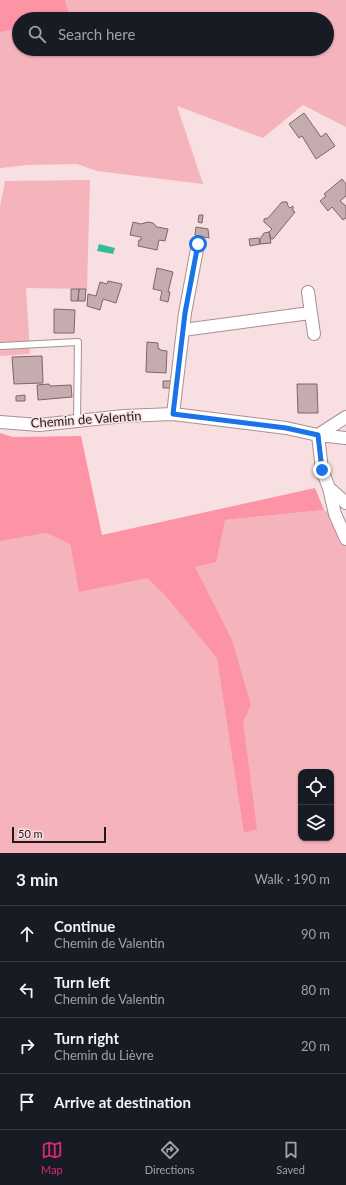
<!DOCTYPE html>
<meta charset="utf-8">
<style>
:root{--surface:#171b24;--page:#20242c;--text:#f1f3f6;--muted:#9ea1a6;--line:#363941;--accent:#db2777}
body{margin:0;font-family:Lato,sans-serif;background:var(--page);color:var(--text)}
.controls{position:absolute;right:12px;bottom:12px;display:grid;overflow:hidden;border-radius:8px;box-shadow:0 1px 3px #0004}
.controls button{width:36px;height:36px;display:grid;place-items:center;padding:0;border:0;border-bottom:1px solid var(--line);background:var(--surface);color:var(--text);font:20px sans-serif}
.scale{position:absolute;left:12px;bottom:10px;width:94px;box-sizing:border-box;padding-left:4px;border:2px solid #21181a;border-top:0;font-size:11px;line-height:14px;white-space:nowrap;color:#21181a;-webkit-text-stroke:3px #f8dfe2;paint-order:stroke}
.stop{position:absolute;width:12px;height:12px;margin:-9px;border:3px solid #1a73e8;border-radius:50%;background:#fff}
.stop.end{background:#1a73e8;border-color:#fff;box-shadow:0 1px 4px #0008}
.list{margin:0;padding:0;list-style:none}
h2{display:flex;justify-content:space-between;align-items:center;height:52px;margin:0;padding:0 16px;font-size:17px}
h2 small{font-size:13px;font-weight:400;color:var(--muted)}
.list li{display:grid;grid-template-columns:26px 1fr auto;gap:12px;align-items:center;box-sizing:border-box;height:56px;padding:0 16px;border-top:1px solid var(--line)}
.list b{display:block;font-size:15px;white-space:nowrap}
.list p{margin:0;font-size:13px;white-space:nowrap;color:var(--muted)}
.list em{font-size:13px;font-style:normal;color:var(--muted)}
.icon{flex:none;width:22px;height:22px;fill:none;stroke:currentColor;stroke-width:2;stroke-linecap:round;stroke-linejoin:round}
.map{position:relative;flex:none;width:346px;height:853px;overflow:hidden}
.search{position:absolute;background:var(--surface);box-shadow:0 1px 3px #0004;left:12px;right:12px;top:12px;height:44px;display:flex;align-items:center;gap:10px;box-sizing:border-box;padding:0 14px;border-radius:22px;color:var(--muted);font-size:15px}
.sheet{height:276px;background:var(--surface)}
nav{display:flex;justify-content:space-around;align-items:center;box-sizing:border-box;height:56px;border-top:1px solid var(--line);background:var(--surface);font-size:11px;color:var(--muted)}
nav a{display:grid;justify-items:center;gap:2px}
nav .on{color:var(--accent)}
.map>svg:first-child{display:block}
</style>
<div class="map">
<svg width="346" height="853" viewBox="0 0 346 853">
<rect width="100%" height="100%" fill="#f8dfe2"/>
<!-- green -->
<path fill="#f5b3bc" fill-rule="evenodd" d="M0,0H346V127L303,105L263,138L177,106L203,184L97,171L77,164L28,165L0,168ZM19,19H327V49H19Z
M90,180L87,289L26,288L30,354L0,356V207L5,181Z
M324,510L346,522V853H0V540L46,533L70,544L79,591L225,520ZM301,772H331V838H301Z"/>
<!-- forest -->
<path fill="#fd94a5" d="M0,0H65L70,19H19V28L0,32Z
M0,433L13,437L81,436L102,535L315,488L324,510L225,520L216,562L195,567L232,640L251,705L243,722L257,829L244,833L217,658L165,595L147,578L79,592L70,544L46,533L0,541Z"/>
<!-- water -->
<path fill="#33bc97" d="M99,244L115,248L113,254L97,251Z"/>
<!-- building -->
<path fill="#c5acaf" stroke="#7d676a" d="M304,113L321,137L326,133L335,146L316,159L302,136L299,138L289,124Z
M342,179L346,184V196L340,201L346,206V218L343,220L332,207L328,211L320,201L326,196L324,194Z
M282,202H287L288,206L290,208L293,206V211L295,212L273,239H271L269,232L272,229L264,222V219L268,218Z
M199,215H203L202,223L198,222Z
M133,222L141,224L148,222L153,223L157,227L168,229L165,241L159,240L157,250L138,246L139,240H141V237L130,235Z
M196,227L208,229L209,238L195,235Z
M269,232L271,243L260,244V239L264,233Z
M259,238L260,244L250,246L249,239Z
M157,268L173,272L168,292H170L168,302L160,300L162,291L153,289Z
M108,281L122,284L116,303L103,299L100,310L87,306L88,294L96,296L100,282L107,284Z
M71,289H79L78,301H71Z
M79,289H86L85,301H78Z
M54,309L75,310L74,333H54Z
M147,342L158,343V348L160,349V350L167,351L166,373L146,372Z
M42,356L43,383L14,384L12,357Z
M163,381H174L173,388H163Z
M49,384L50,386L71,385L72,397L38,400L37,385Z
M297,384H317L318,413H298Z
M25,395V401H16V396Z"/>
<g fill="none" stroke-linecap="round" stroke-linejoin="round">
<defs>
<path id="lane" d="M1,346L78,342L77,421"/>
<path id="street" d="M308,292L314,334
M183,330L310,313
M173,414L185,313L198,244
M0,422L39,425L124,416L173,414L286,428L318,435L346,417
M346,438L318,435L322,470L329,488L335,514L346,539
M329,488L346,503"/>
</defs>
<!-- lane casing -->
<use href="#lane" stroke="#a79092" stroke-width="8"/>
<!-- street casing -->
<use href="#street" stroke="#a79092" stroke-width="14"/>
<!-- lane -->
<use href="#lane" stroke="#fff" stroke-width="6"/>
<!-- street -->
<use href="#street" stroke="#fff" stroke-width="12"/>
</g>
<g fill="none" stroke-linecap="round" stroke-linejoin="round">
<!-- route -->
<path stroke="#1a73e8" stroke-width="5" d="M198,244L185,313L173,414L286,428L318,435L322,470"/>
</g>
<g text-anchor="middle" stroke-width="3.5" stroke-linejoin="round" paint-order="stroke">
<!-- street labels -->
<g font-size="13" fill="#21181a" stroke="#f8dfe2">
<text transform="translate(86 419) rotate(-4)" y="5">Chemin de Valentin</text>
</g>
</g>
</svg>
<div class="controls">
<button><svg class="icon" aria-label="locate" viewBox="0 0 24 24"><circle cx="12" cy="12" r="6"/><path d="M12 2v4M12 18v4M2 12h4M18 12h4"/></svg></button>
<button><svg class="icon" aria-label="layers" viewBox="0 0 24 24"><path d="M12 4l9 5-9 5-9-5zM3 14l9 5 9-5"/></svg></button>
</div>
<div class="scale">50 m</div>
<div class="stop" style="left:198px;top:244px"></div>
<div class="stop end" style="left:322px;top:470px"></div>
<div class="search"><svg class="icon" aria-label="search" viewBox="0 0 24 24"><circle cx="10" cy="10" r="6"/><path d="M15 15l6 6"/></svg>Search here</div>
</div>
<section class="sheet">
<h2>3 min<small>Walk · 190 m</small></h2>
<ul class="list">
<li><svg class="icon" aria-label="ahead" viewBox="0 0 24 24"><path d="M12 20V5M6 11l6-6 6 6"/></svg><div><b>Continue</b><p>Chemin de Valentin</p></div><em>90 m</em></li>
<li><svg class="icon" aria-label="left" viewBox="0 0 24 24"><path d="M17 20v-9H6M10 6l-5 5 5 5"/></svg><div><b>Turn left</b><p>Chemin de Valentin</p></div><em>80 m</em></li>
<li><svg class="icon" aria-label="right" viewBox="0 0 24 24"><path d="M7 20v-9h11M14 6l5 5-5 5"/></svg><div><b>Turn right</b><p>Chemin du Lièvre</p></div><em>20 m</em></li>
<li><svg class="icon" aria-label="arrive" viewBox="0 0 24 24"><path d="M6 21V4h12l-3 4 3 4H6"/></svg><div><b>Arrive at destination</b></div></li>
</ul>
</section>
<nav>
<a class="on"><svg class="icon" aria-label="map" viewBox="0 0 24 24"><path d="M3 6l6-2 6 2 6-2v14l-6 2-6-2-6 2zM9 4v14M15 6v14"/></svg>Map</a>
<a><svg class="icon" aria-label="directions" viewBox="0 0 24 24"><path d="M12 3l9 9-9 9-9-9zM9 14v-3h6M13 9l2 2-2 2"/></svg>Directions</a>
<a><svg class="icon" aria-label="saved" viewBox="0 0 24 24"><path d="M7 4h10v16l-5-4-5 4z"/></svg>Saved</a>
</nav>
